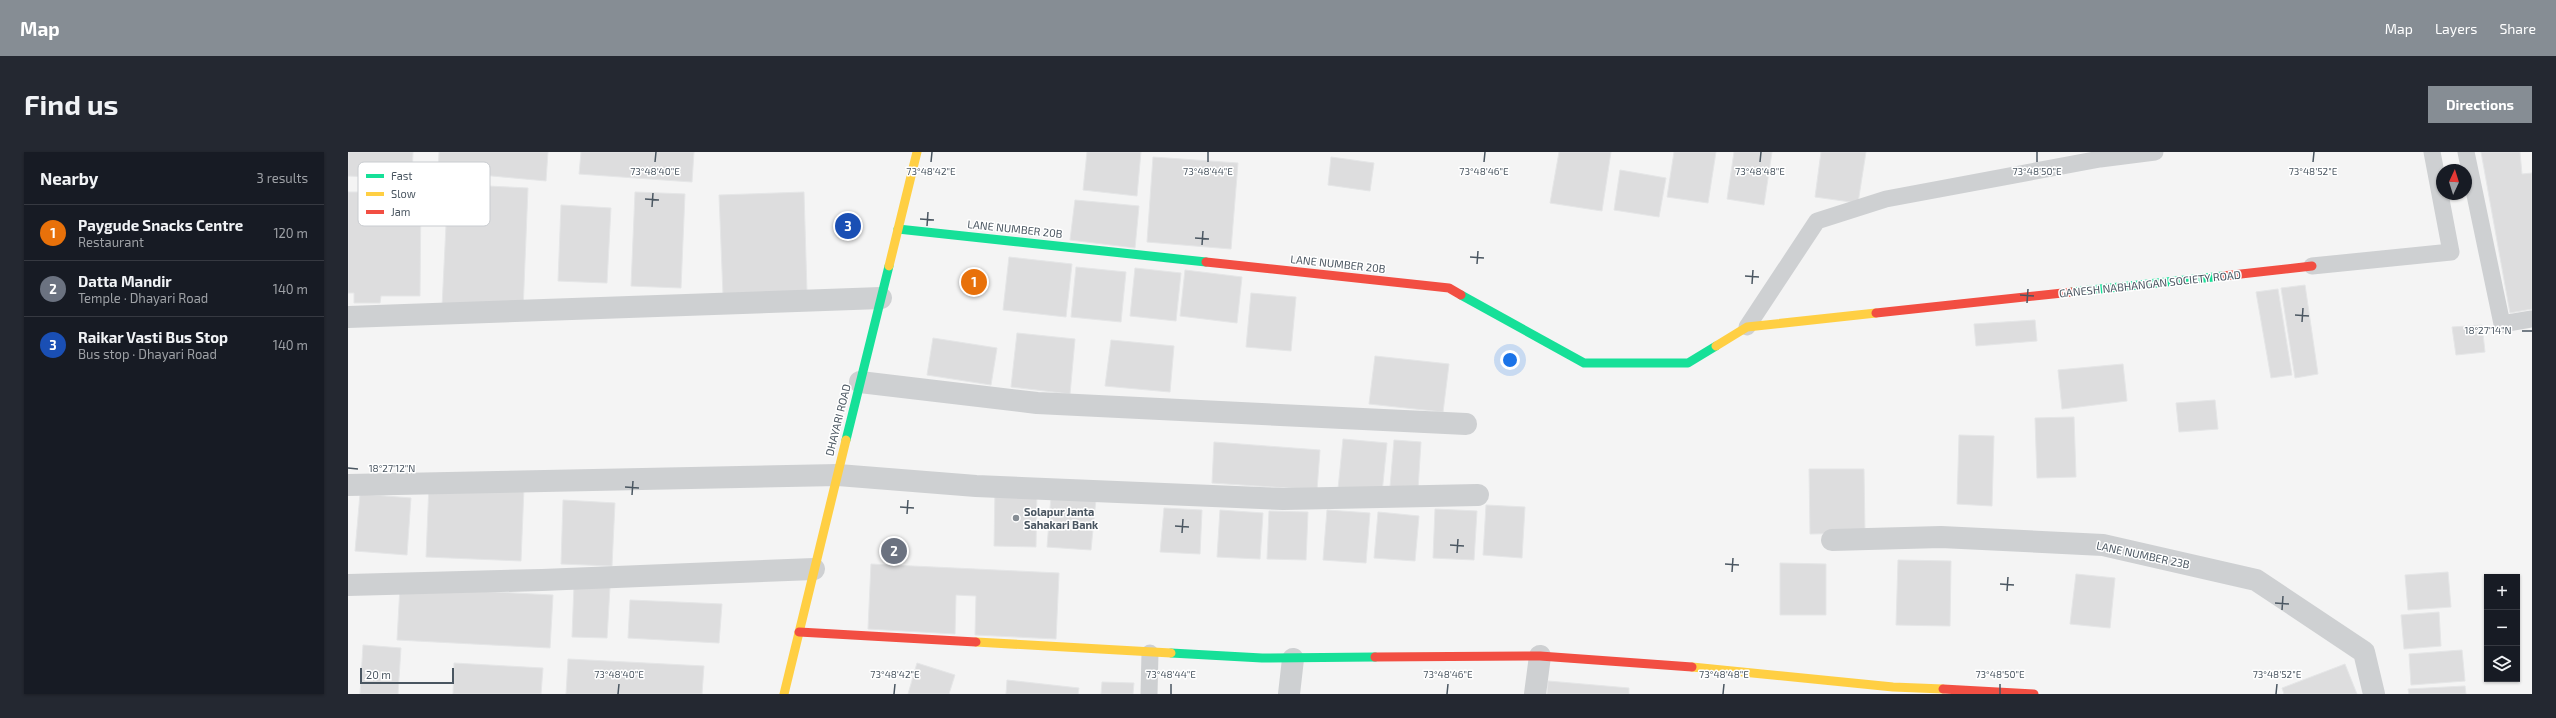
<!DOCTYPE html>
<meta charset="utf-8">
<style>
:root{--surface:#171b24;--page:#242831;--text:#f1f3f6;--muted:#9ea1a6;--line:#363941;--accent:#868d94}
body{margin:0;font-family:"Exo 2",sans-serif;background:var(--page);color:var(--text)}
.controls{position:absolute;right:12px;bottom:12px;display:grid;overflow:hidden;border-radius:0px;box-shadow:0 1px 3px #0004}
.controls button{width:36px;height:36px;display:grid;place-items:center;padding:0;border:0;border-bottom:1px solid var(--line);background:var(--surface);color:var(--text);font:20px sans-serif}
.compass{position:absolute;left:2088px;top:12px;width:36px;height:36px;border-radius:50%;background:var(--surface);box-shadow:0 1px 3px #0004;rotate:4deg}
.scale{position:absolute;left:12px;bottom:10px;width:94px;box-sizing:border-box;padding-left:4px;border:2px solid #4a5661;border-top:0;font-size:11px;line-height:14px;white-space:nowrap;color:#4a5661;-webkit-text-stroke:3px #fff;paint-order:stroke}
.you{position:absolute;left:1162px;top:208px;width:14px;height:14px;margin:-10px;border:3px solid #fff;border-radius:50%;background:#1a73e8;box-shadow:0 0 0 6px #1a73e833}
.badge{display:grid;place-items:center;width:26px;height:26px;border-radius:50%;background:var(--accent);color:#fff;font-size:13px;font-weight:700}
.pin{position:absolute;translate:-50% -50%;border:2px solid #fff;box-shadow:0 1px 4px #0006}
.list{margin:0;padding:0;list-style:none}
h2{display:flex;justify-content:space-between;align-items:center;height:52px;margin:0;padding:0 16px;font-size:17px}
h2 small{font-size:13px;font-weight:400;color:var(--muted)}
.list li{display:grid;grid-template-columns:26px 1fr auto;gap:12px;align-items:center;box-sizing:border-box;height:56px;padding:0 16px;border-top:1px solid var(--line)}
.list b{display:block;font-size:15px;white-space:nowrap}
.list p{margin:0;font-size:13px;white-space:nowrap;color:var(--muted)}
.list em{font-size:13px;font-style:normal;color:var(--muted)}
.icon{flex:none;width:22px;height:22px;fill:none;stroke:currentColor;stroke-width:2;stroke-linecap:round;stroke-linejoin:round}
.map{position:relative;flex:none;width:2184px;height:542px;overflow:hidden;border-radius:0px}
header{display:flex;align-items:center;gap:24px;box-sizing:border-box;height:56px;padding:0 20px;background:var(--accent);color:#fff}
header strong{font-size:19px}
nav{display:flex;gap:22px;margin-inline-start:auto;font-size:14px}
.intro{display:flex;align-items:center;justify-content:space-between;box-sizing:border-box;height:96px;padding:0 24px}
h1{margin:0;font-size:28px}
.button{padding:10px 18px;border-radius:0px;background:var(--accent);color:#fff;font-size:14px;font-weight:700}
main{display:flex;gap:24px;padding:0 24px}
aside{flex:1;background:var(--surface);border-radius:0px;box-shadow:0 1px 3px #0004}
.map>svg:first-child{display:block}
</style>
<header>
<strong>Map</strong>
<nav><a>Map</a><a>Layers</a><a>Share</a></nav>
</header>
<div class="intro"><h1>Find us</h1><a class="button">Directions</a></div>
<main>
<aside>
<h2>Nearby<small>3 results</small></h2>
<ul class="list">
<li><span class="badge" style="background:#e8710a">1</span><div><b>Paygude Snacks Centre</b><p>Restaurant</p></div><em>120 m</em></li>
<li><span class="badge" style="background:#6b7280">2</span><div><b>Datta Mandir</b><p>Temple · Dhayari Road</p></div><em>140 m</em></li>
<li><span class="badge" style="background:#1a4fb4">3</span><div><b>Raikar Vasti Bus Stop</b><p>Bus stop · Dhayari Road</p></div><em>140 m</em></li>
</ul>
</aside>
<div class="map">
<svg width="2184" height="542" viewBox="0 0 2184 542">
<rect width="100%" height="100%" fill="#f4f4f4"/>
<!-- building -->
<path fill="#ddddde" stroke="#e5e6e7" d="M0,0H65L64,27L0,24Z
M91,0H200L198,29L90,19Z
M233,0H346L344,30L231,22Z
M739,0H793L789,44L735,38Z
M1211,0H1263L1254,59L1202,51Z
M1326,0H1368L1360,51L1319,45Z
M1386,0H1424L1416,53L1379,47Z
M1473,0H1518L1510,51L1467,45Z
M2133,0H2172L2174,22L2184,21V157L2162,161Z
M805,5L890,11L883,97L799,90Z
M983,5L1026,11L1022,39L980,33Z
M1272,18L1318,26L1311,65L1266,58Z
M100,32L180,36L175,159L94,155Z
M0,40H73L72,144H33L32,151H6V141H0Z
M287,40L337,42L333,136L283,134Z
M456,40L459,140L375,143L371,43Z
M727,48L791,54L787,96L722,88Z
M213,53L263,56L259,131L210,129Z
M661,105L724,112L718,165L655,158Z
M728,115L778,120L773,170L723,165Z
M787,116L833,121L828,169L782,164Z
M837,118L894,125L889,171L832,164Z
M1957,133L1970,222L1947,226L1933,136Z
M1930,137L1944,223L1923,226L1908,140Z
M903,141L948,145L943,199L898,195Z
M1687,168L1689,189L1628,194L1626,172Z
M2134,173L2137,200L2108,203L2104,175Z
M669,181L727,187L722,242L663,235Z
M585,186L649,196L643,233L579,223Z
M763,188L826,194L822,240L757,234Z
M1027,204L1101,212L1095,260L1021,252Z
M1775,212L1779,249L1714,257L1710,218Z
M1867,248L1870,277L1831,280L1828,251Z
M1726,265L1728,325L1689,326L1687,266Z
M1611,283L1646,284L1644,354L1609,352Z
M995,287L1039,291L1034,341L990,337Z
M1046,288L1073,290L1070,337L1042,335Z
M866,290L972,298L969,338L864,331Z
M1461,317H1516L1517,381L1462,382Z
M81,332L176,336L173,409L78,405Z
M647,336L689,337L688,395L646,394Z
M12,342L63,346L59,403L7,399Z
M703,344L748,347L743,398L699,395Z
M215,348L267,351L264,414L213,412Z
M1138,353L1177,355L1174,406L1135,403Z
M816,356L854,358L852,402L812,400Z
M1087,357L1129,359L1126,408L1085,406Z
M872,358L915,361L912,407L869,405Z
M979,358L1022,361L1018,411L975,408Z
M921,359L960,360L958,408L919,407Z
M1030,360L1071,364L1067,409L1026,406Z
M1550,408L1603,409L1602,474L1548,473Z
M1432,411L1478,412V463H1432Z
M523,412L711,421L708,487L627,483L628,444L608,443L607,482L520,477Z
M2100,420L2103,455L2060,458L2057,423Z
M1728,422L1767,426L1762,476L1722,472Z
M226,433L262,435L259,486L224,485Z
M52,435L205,443L202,496L49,488Z
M282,448L374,452L371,491L280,486Z
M2091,460L2093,494L2056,497L2053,463Z
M15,493L53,496L50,542H12Z
M2114,498L2117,529L2063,533L2061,502Z
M220,507L356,514L354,542H218Z
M106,511L195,516L193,542H105Z
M569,511L607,523L601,542H560Z
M1997,512L2009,542H1936L1934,536Z
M659,528L731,536L730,542H658Z
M1200,529L1281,536V542H1199Z
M754,530L786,531L785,542H753Z
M2117,534L2118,542H2061L2060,537Z"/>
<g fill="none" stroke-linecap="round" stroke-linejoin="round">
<!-- lane -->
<path stroke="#ced0d2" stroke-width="17" d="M2118,0L2154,172L2184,167
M1964,114L2103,100L2084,0
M1399,175L1469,69L1538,47L1752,7L1807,0
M801,542L802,501"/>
<!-- street -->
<path stroke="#ced0d2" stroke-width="22" d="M0,165L533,146
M512,230L689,251L1118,272
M0,333L490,323L628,334L935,347L1130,343
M1484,388L1593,385L1755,393L1908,428L2016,500L2026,542
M0,433L194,428L466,417
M941,542L945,507
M1187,542L1192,504"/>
<!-- fast -->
<path stroke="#16e098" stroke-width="9" d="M550,77L858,110
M1724,140L1875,124
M1113,143L1236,211H1340L1368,194
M498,288L541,114
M823,501L914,506L1027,505"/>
<!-- slow -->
<path stroke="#ffcf43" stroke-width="9" d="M541,114L569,0
M1368,194L1399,175L1528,161
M628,490L823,501
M1344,515L1545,535L1595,537
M436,542L498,288"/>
<!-- jam -->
<path stroke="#f24e42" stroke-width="9" d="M858,110L1101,136L1113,143
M1875,124L1964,114
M1528,161L1724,140
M451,480L628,490
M1027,505L1192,504L1344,515
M1595,537L1686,542"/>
</g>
<!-- ticks -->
<path fill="none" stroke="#4a5661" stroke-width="1.5" d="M307,10L308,0M583,10L584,0M860,10V0M1136,10L1137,0M1412,10L1413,0M1689,10V0M1965,10L1966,0M297,47L311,48M304,55L305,41M572,67L586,68M579,74L580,60M847,86L861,87M854,93L855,79M1122,105L1136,106M1129,112L1130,99M1397,124L1411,125M1404,132L1405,118M1672,143L1686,144M1679,151L1680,137M1947,163L1961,164M1954,170L1955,156M2174,179H2184M0,316L10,317M277,335L291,336M284,343L285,329M552,355L566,356M559,362L560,348M827,374L841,375M834,381L835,367M1102,393L1116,394M1109,401L1110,387M1377,412L1391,413M1384,420L1385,406M1652,432L1666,433M1659,439L1660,425M1927,451L1941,452M1934,458L1935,444M270,542L271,532M546,542L547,532M823,542V532M1099,542L1100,532M1375,542L1376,532M1652,542V532M1928,542L1929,532"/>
<!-- markers -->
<circle fill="#868d94" stroke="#fff" stroke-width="1.5" cx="668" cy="366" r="4"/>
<g text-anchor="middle" stroke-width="3" stroke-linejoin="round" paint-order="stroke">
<!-- street labels -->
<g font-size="11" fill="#4a5661" stroke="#fff">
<text transform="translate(667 77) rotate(6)" y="4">LANE NUMBER 20B</text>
<text transform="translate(990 112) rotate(6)" y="4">LANE NUMBER 20B</text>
<text transform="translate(1802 132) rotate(-6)" y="4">GANESH NABHANGAN SOCIETY ROAD</text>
<text transform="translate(490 268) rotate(-76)" y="4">DHAYARI ROAD</text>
<text transform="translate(1795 403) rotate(12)" y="4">LANE NUMBER 23B</text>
</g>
<!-- poi labels -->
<g font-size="11" font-weight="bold" fill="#4a5661" stroke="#fff" text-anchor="start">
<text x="676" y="364">Solapur Janta<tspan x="676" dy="13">Sahakari Bank</tspan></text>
</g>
</g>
<!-- legend -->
<rect x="10" y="10" width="132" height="64" rx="6" fill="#fff" stroke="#c9ccd0" stroke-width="1"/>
<rect x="18" y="22" width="18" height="4" fill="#16e098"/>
<rect x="18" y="40" width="18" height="4" fill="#ffcf43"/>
<rect x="18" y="58" width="18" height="4" fill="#f24e42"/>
<g font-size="11" fill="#4a5661">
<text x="43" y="28">Fast</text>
<text x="43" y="46">Slow</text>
<text x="43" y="64">Jam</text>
</g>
<g font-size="10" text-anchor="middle" fill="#4a5661" stroke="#fff" stroke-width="3" stroke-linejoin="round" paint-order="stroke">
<text x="307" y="23">73°48'40"E</text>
<text x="583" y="23">73°48'42"E</text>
<text x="860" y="23">73°48'44"E</text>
<text x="1136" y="23">73°48'46"E</text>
<text x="1412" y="23">73°48'48"E</text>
<text x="1689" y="23">73°48'50"E</text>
<text x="1965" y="23">73°48'52"E</text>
<text x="2140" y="182">18°27'14"N</text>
<text x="44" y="320">18°27'12"N</text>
<text x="271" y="526">73°48'40"E</text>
<text x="547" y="526">73°48'42"E</text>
<text x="823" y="526">73°48'44"E</text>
<text x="1100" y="526">73°48'46"E</text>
<text x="1376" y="526">73°48'48"E</text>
<text x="1652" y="526">73°48'50"E</text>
<text x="1929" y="526">73°48'52"E</text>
</g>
</svg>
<div class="controls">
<button>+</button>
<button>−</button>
<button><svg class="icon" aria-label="layers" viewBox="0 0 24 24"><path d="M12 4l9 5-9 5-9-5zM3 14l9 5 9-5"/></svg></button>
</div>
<svg class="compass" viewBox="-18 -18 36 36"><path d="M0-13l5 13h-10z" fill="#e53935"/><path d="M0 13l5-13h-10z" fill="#9ea1a6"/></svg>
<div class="scale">20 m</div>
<div class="you"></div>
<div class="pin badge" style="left:626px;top:130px;background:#e8710a">1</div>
<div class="pin badge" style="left:546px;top:399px;background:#6b7280">2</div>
<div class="pin badge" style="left:500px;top:74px;background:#1a4fb4">3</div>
</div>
</main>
